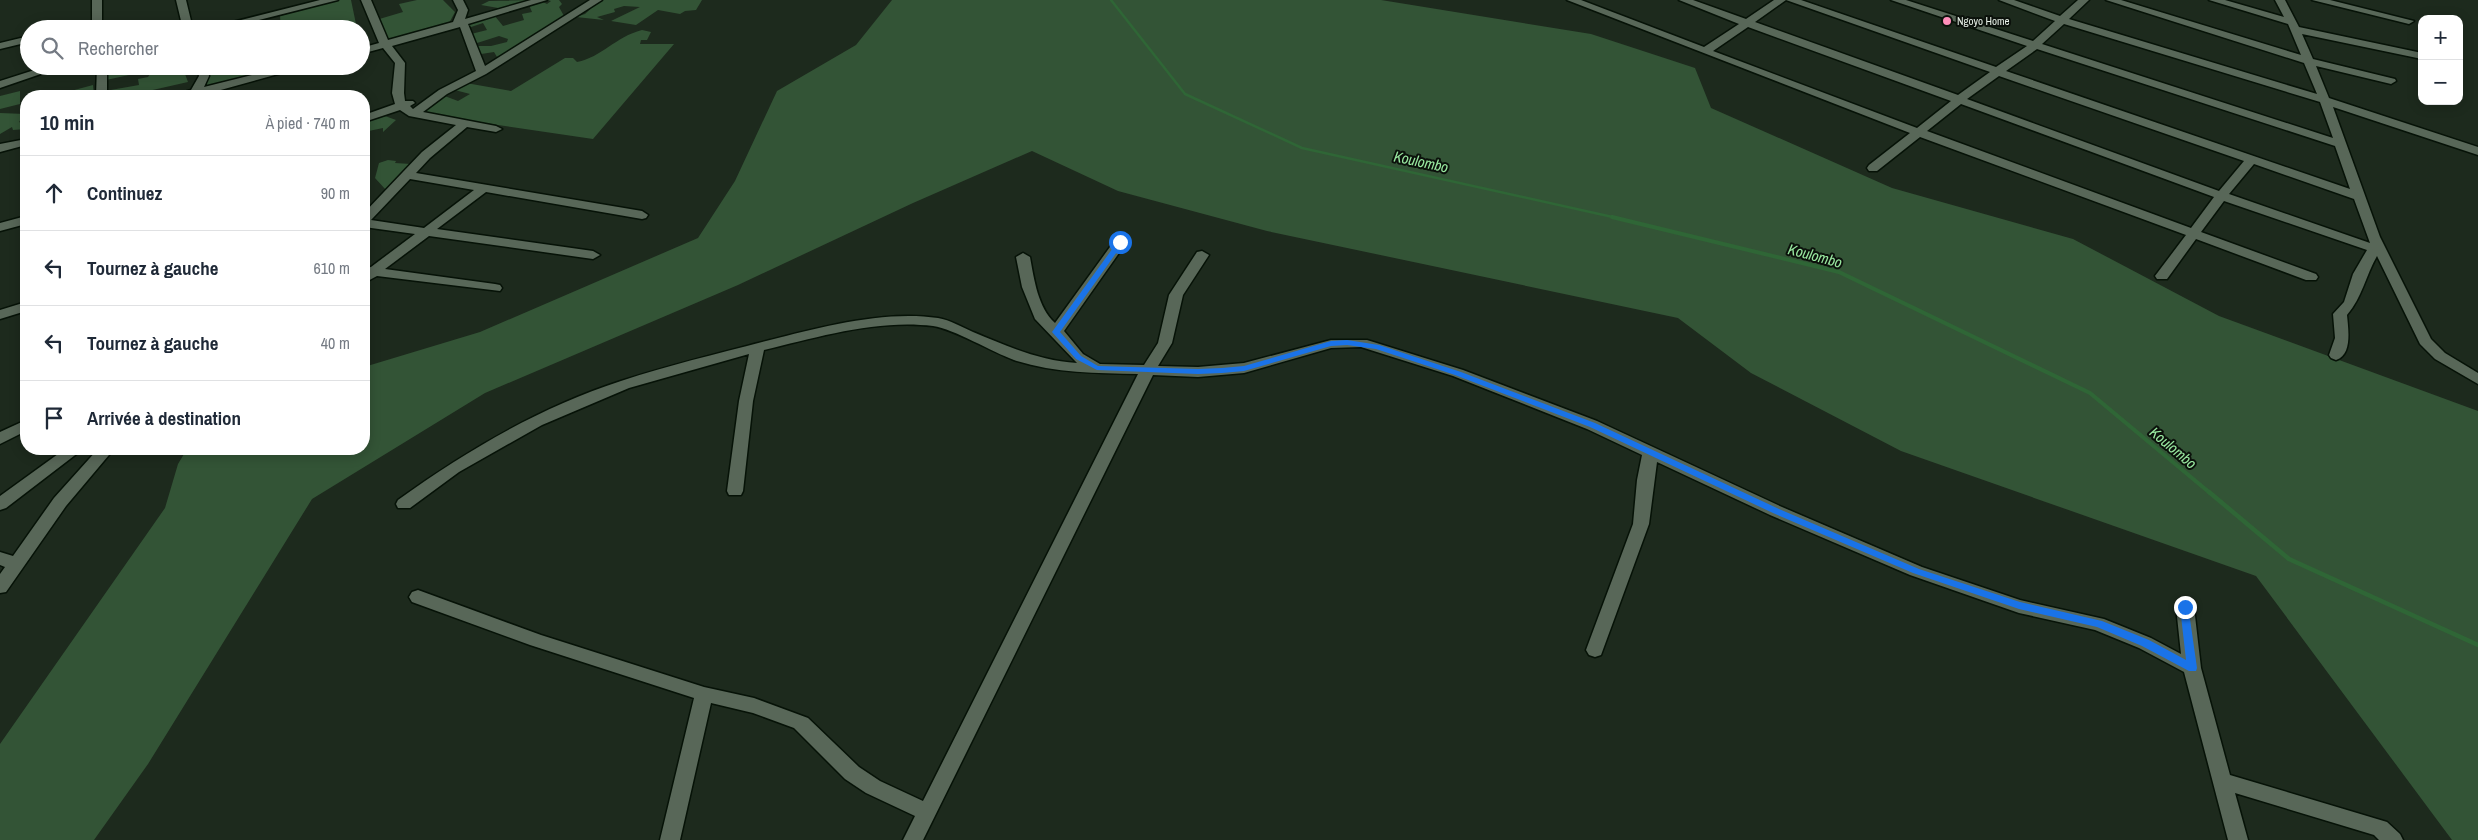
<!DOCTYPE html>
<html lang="fr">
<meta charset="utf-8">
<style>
:root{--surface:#fff;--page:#f2f2f3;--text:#1f2937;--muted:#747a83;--line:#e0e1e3}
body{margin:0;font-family:"Archivo Narrow",sans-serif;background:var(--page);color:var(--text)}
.controls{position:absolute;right:15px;top:15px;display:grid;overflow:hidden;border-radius:10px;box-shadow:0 2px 12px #0003}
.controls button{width:45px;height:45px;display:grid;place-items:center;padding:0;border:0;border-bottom:1px solid var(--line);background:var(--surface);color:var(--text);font:25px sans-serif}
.stop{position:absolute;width:15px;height:15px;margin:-11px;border:4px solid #1a73e8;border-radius:50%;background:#fff}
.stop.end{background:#1a73e8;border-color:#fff;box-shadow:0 1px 5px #0008}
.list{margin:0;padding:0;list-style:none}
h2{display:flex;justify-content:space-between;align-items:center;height:65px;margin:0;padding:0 20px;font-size:21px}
h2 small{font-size:16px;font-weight:400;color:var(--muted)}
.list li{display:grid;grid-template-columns:32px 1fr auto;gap:15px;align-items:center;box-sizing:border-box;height:75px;padding:0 20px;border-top:1px solid var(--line)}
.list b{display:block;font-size:19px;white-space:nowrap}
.list em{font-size:16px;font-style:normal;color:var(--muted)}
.icon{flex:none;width:28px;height:28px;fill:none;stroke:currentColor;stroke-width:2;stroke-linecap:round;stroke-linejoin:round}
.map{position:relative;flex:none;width:2478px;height:840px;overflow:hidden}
.search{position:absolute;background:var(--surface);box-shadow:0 2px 12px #0003;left:20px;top:20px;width:350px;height:55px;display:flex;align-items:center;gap:12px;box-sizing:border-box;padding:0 18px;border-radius:28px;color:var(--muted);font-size:19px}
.panel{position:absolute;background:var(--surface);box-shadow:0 2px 12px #0003;left:20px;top:90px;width:350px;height:365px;border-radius:20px}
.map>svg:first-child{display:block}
</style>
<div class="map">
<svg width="2478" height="840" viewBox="0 0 2478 840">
<rect width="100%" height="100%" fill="#1d2a1d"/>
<!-- green -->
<path fill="#335436" d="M335,0H351L356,24L342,29H316L314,25L301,29H281L280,16Z
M417,0H443L455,12L448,25L387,42L376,20L403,12L399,4Z
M533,0L504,9L481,5L489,1Z
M547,0H559L562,4L559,7L564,16L503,56L497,57L494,52L475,55L476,46H491L507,42L508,39L499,36L474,44L471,34L487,30L483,23L468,28L467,23L494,15L503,26L524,20L522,14L532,12L529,5L543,2L547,4L551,1Z
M600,0H702L696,10L685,11L680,14L658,10L636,25L611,21L640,7L624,6L614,9L615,12L597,17L604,20L576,17L585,14Z
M892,0H1381L1591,34L1695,68L1711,108L1892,188L2073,239L2219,316L2478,411V840H2452L2256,576L1901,451L1751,373L1678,318L1267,231L1118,191L1032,151L913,203L738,285L485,393L312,499L148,764L94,840H0V744L165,508L178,464L187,449H364V367L480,332L698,238L735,181L777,91L856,45Z
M272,20L271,29H220L258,21Z
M642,30L651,32L647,40H641L640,44H674L593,139L417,113L442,95L458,101L470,94L451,89L466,83L511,91L565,58H573L577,62C602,57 615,37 642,30Z
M119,66H182L188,82L135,94V96H105V91L139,85L138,79L148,77L150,74L143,72L106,80V70Z
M205,66H274V72L197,91Z
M93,85L94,96H52Z
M20,91V104L0,109V96Z
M0,113L25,114L19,122L26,125V129L13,130L12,127L0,134Z
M385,116L396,120L383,132V128L364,132V121Z
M388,160L396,161L395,163L411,164L386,190L375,178L379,163Z"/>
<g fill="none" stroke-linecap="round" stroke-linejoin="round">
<!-- stream-far2 -->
<path stroke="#2f6636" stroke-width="2.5" d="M1111,0L1185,94L1302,148L1617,218"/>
<!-- stream-far1 -->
<path stroke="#2f6636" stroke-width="4" d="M1612,217L1839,272L2090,393L2210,493"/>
<!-- stream -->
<path stroke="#2f6636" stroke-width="4.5" d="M2209,492L2289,559L2478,645"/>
<defs>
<path id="minor" d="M92,0H102V29H72L92,23Z
M176,0H186L193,29H183Z
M320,0H338L224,29H205Z
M361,0H371L388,40L453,22L458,10L453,0H463L468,10L465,19L531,0H547L468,24L485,66L590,0H602L486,74L447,94L423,112L496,126L502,129L496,132L467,127L430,158L416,173L642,211L648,215L646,218L642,219L486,192L437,229L593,251L600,255L593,259L429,236L385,269L495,284L500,285L502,288L500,291L377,276L364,283L365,268L371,267L415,234L364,227V213L422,152L456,125L409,116L400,110L364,122V115L395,104L392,93L395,63L383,48L361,54V48L379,43ZM460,27L476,71L439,90L413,109L410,106L415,103L413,101H405L404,93L405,63L392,46ZM410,179L474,190L424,228L371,220Z
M1567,0H1581L1704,47L1739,24L1679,0H1693L1746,19L1774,0H1786L1755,22L1958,95L1990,72L1786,0H1801L1996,67L2027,46L1891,0H1906L2033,41L2055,21L1999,0H2014L2060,16L2078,0H2089L2069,19L2317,94L2304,63L2106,0H2121L2301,55L2288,24L2209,0H2225L2284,17L2275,0H2285L2299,27L2422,53V59L2302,34L2313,59L2395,79L2396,81L2391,84L2316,66L2329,98L2478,147V155L2333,107L2380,237L2431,339L2445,353L2478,373V384L2435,359L2420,344L2377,256C2366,275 2362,298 2347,315C2348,327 2353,355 2336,360L2331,358L2329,355L2335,338L2333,314L2344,302L2353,274L2367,250L2224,201L2201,232L2316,274L2318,277L2316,280H2306L2196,239L2167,279H2157L2155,276L2186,235L1920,137L1877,171H1869L1867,168L1869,165L1910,133ZM2064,24L2320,102L2333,138L2042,44ZM1748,27L1951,101L1917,128L1713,51ZM2037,49L2335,146L2350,189L2006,71ZM1999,76L2244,161L2219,191L1967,99ZM1961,104L2214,197L2191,228L1927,131ZM2254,164L2354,199L2370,243L2229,194Z
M2312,0H2330L2414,21L2409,24Z
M29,36V42L0,49V43Z
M47,66H64L0,88V81Z
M97,66H107V96H96Z
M197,66H207L209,76L204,87L288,66H307L199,96H177L178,94L191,90L199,76Z
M26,139V145L0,152V144Z
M26,216V224L0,231V223Z
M1120,239L1126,243L1064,331L1083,354L1100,364L1144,365L1158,343L1169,295L1197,252L1202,251L1209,255L1183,295L1172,343L1158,366L1198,367L1244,363L1331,340H1367L1463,370L1597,421L1782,507L1922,567L2020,600L2104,619L2151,638L2181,654L2176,607L2179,602L2185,600L2191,602L2194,607L2201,668L2230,775L2387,822L2400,834L2403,840H2379L2374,835L2235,793L2248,840H2228L2184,672L2139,648L2095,630L2019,613L1910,575L1770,515L1657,462L1649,524L1601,655L1595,657L1589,655L1586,650L1633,524L1637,480L1642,455L1587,429L1453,376L1361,347L1331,348L1244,373L1198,377L1153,375L923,840H903L915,816L866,793L845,779L794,728L753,713L711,703L680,840H660L694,698L530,645L412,602L409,597L412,592L418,590L541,635L704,687L754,698L808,718L859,767L880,781L923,801L1138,374C1096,373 1054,373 1014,360C992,352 954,329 933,326C878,319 818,337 764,350L753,401L743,491L741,495H729L727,491L739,401L749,354L629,388L542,425L459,472L410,508H398L396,504L398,500C466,451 540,407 621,381C670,365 720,353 770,340C821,327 885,310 938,318C950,320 962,327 973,332C1007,346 1039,361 1077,363L1035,319L1022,287L1016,257L1023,253L1030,257C1034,279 1038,308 1055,323L1115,240Z
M26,302V311L0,319V310Z
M26,420V431L0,444V432Z
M65,449H83L6,508L0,510V496Z
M98,449H114L66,506L6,592L0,593V574L5,567L0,565V552L13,556L54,498Z"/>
</defs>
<!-- minor casing -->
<use href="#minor" stroke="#061207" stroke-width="3"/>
<!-- minor -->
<use href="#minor" fill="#586758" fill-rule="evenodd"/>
</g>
<!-- route -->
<path fill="#1a73e8" d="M1118,241L1124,242L1060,332L1081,356L1098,366L1198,369L1222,368L1244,366L1331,341L1347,340L1379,345L1461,372L1595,423L1779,509L1919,569L2020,602L2102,621L2149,640L2186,660L2180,607L2185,604L2188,605L2197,668L2196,671H2189L2142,646L2097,627L2019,609L1913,573L1773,513L1590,427L1455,375L1376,349L1347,345L1331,346L1244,371L1222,373L1198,374L1097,370L1076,359L1052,332Z"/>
<!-- markers -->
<circle fill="#ff8eba" stroke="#0b110b" stroke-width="2" cx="1947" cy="21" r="5"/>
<g text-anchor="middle" stroke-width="4" stroke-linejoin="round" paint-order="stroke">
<!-- far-poi labels -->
<g font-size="11" fill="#e8f1e8" stroke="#0b110b" text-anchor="start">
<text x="1957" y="25">Ngoyo Home</text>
</g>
<!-- water labels -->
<g font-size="15" font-style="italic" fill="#99e8a0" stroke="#0b110b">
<text transform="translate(1421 162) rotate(12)" y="5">Koulombo</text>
<text transform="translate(1815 256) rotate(15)" y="5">Koulombo</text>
<text transform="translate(2173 448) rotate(40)" y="5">Koulombo</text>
</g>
</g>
</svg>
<div class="controls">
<button>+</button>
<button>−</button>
</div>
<div class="stop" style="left:1120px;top:242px"></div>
<div class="stop end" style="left:2185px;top:607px"></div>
<div class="search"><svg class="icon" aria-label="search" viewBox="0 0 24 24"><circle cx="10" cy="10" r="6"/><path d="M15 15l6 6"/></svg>Rechercher</div>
<section class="panel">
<h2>10 min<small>À pied · 740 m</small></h2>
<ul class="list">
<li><svg class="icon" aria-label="ahead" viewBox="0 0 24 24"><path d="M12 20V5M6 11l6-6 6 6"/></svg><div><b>Continuez</b></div><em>90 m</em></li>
<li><svg class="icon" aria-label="left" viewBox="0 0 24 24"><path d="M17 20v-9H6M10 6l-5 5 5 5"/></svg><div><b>Tournez à gauche</b></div><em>610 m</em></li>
<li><svg class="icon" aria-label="left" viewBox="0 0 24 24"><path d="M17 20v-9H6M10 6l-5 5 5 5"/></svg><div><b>Tournez à gauche</b></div><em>40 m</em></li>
<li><svg class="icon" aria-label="arrive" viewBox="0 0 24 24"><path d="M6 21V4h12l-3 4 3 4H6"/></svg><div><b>Arrivée à destination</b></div></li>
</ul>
</section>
</div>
